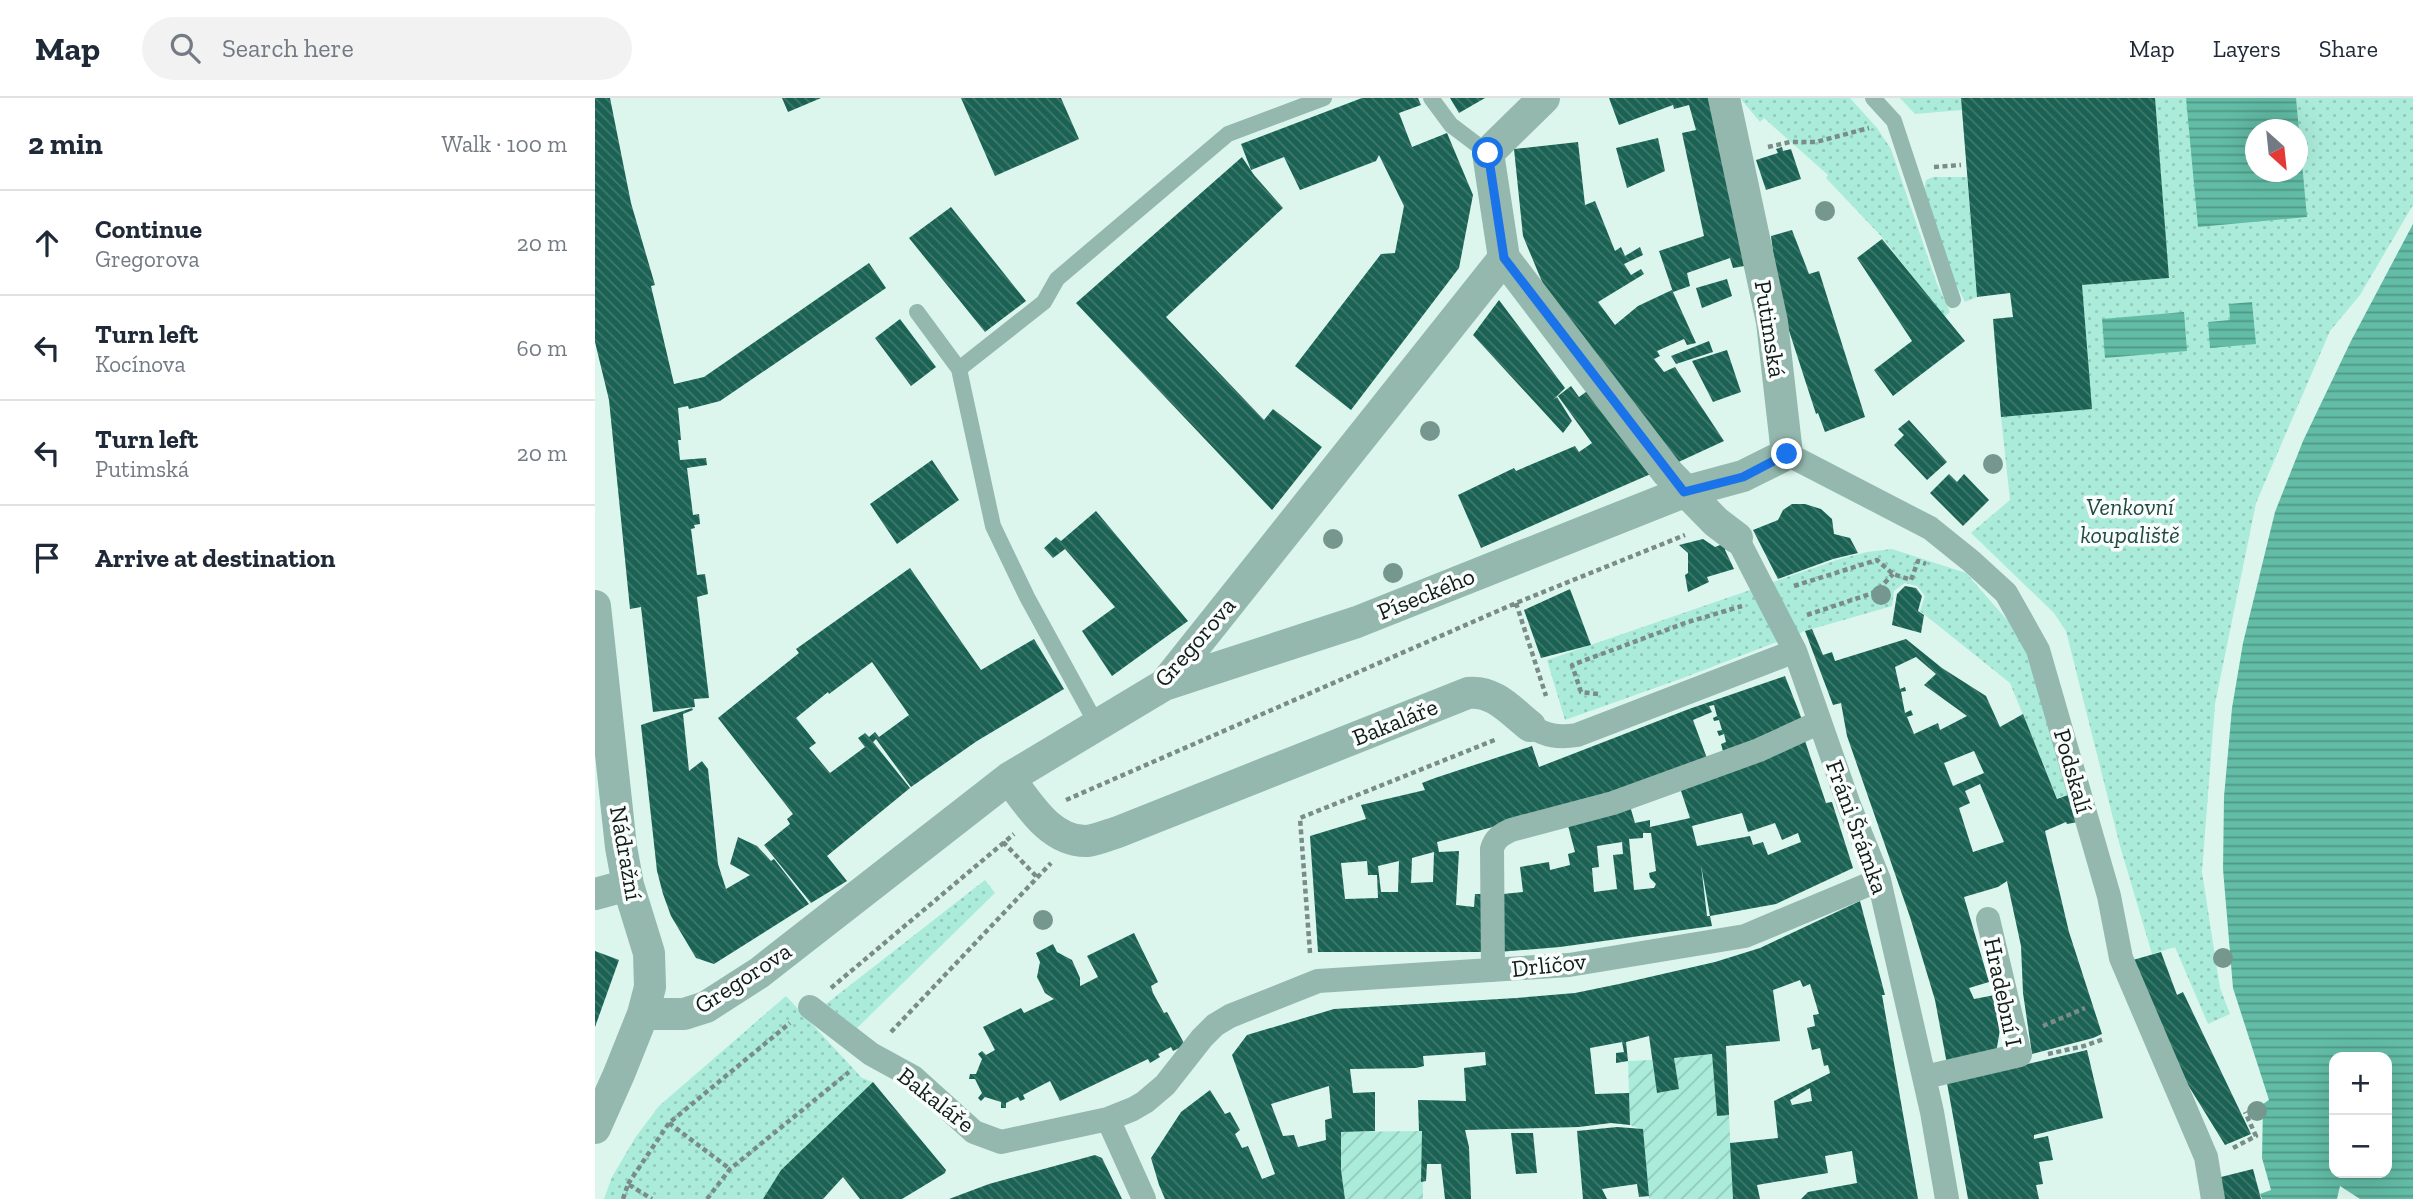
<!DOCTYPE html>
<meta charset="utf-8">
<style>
:root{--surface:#fff;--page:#f2f2f3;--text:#1f2937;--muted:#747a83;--line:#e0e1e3}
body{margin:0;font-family:"Zilla Slab",serif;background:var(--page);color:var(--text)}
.controls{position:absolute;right:21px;bottom:21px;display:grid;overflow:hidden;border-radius:14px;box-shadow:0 7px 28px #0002}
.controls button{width:63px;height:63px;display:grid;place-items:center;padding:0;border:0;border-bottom:2px solid var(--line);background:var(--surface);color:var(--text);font:35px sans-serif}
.compass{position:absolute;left:1650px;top:21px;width:63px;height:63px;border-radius:50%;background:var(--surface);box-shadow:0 7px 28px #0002;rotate:153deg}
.stop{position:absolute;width:21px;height:21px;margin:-16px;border:5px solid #1a73e8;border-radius:50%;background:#fff}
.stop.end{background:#1a73e8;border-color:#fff;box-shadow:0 2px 7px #0008}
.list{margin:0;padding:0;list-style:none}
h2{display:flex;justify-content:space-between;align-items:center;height:91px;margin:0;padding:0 28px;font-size:30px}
h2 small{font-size:23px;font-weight:400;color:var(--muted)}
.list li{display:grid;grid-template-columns:46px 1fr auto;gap:21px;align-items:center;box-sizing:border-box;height:105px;padding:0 28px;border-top:2px solid var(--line)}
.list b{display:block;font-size:26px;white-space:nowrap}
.list p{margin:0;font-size:23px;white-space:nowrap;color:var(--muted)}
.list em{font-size:23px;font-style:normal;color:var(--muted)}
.icon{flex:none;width:38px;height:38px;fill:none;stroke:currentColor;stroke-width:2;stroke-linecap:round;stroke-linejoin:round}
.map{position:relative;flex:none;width:1818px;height:1101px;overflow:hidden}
header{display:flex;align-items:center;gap:42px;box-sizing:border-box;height:98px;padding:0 35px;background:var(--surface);border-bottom:2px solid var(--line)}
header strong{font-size:33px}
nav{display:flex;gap:38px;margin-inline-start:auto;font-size:24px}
.search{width:490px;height:63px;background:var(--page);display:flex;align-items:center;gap:18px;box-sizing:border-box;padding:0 24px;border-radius:38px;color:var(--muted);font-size:26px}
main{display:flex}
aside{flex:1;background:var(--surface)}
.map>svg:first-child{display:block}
</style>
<header>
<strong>Map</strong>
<div class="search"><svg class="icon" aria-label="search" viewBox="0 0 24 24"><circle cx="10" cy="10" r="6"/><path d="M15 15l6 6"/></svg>Search here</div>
<nav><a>Map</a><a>Layers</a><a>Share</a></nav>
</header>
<main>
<aside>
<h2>2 min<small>Walk · 100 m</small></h2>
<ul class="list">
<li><svg class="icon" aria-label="ahead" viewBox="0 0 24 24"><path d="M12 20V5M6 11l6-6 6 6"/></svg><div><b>Continue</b><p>Gregorova</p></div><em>20 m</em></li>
<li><svg class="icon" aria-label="left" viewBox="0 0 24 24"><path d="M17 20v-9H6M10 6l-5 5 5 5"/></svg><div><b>Turn left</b><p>Kocínova</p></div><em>60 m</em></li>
<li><svg class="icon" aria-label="left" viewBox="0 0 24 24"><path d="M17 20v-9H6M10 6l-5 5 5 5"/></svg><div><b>Turn left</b><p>Putimská</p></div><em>20 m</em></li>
<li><svg class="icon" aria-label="arrive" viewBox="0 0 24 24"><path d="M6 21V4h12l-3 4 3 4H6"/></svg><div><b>Arrive at destination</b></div></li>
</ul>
</aside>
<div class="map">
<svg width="1818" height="1101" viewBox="0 0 1818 1101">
<defs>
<pattern id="grass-dots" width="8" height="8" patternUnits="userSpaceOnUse" patternTransform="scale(1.75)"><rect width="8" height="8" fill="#aaebd9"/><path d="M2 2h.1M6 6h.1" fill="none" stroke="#91c9ba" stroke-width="1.8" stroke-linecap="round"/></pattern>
<pattern id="garden-furrows" width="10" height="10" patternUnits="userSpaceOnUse" patternTransform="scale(1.75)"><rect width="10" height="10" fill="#aaebd9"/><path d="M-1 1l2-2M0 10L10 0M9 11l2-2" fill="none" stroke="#91c9ba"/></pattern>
<pattern id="water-rules" width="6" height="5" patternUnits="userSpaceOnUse" patternTransform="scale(1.75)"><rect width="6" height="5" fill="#62bca6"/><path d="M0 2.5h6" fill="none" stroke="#4f9886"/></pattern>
<pattern id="building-back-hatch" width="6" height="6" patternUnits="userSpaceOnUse" patternTransform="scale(1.75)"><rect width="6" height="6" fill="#1a6253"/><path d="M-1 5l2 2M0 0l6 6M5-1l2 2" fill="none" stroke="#42786d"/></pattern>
</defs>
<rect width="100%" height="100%" fill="#dcf6ee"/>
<!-- grass -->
<path fill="url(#grass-dots)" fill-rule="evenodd" d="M1145,0H1255L1282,30L1296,51L1342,186L1355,214L1349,219L1287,139L1231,80L1233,77L1169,20L1165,24Z
M1305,0H1366L1367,12L1320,16Z
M1559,0H1818V107L1765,197L1735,233L1661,405L1620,606L1607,774L1625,890L1635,916L1613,926L1580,849L1557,856L1525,748L1471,533L1459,515L1376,435L1415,402L1406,319L1487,187L1574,180ZM1660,32H1702V74H1660Z
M1338,79H1372L1382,199L1370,204L1360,184L1329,92L1331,82Z
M1297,451L1371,475L1413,523L1435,560L1473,697L1462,700L1415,585L1325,513L1330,498L1322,488L1310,485L1299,493L1297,508L1210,533L1088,580L970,622L952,562L1245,461L1272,454Z
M390,782L400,795L262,930L231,906Z
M191,898L267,980L278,984L186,1072L168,1101H9L17,1079L40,1040L64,1008Z"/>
<!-- garden -->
<path fill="url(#garden-furrows)" d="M1117,956L1122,1017H1134L1138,1101H1054L1048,1032L1035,1027L1033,963L1057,962L1062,995L1084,991L1079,960Z
M827,1033L828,1101H750L746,1072V1034Z"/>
<!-- water -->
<path fill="url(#water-rules)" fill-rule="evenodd" d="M1591,0H1701L1712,119L1603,129ZM1660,32H1702V74H1660Z
M1818,126V1101H1765L1745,1088L1742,1101H1667L1665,1096L1676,1092L1667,1060L1668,1006L1674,1002L1638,890L1628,771L1629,699L1637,610L1648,545L1680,414L1708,343L1756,243ZM1792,959V1075H1739V959Z
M1657,204L1661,246L1615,250L1613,224L1635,222L1634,206Z
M1589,214L1592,253L1510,260L1507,221Z"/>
<!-- building -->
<path fill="url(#building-back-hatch)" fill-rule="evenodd" d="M0,0H15L36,105L60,187L56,188L79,286L109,279L274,165L291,190L125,303L94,311L93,308L83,310L86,342H83L85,362L111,360L112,367L92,370L98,417L104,416L105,426L99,427L100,430L96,431L102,477L110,476L113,496L102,499L114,600L99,601L100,609L58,614L46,509L35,511L14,302L0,244Z
M187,0H226L193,14Z
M366,0H466L484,41L400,78Z
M767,0H823L826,7L804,15L817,49L852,35L878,97L864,170L756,312L700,268L786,156L800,155L809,108L784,57L781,63L705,92L689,59L656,72L646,46Z
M855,0H890L864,15Z
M1014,0H1117L1155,167L1138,170L1135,160L1092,175L1095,188L1078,194L1064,153L1109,138L1087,35L1101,32L1094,7L1079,11L1078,7L1024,27Z
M1366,0H1560L1574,180L1487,187L1497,311L1406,319L1398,221L1418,219L1415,195L1382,199Z
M1063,40L1070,73L1032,90L1021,50Z
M983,44L990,107L1000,103L1020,153L1026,149L1030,158L1045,149L1048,157L1029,166L1036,177L1046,171L1049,176L1003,204L1020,227L1043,208L1077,192L1101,245L1092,247L1089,241L1062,253L1065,258L1059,261L1069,274L1080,269L1129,343L1077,367L955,203L928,138L919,51Z
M1187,49L1188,53L1196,51L1206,81L1171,92L1161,62L1183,55L1181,51Z
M647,59L659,77L688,110L571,219L669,322L678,311L727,349L677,412L481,205Z
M356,109L431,203L390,234L314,140Z
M1197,132L1214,176L1224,173L1270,319L1230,334L1223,315L1221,316L1187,211L1182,186L1176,138Z
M1287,141L1370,243L1298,298L1279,272L1317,243L1262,160Z
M1132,181L1137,198L1107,210L1101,190Z
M904,202L970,290L958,302L962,299L977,323L968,335L878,237Z
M305,221L341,269L316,288L280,240Z
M1114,243L1118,254L1081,266L1076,258Z
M1132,252L1146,294L1118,304L1097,263Z
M976,288L984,299L995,291L1058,375L886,450L863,397L919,370L921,373L980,348L984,354L997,345L963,298Z
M1314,322L1352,364L1332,382L1299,347L1309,337L1303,331Z
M337,362L364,402L302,446L275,406Z
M1354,376L1362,384L1369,376L1394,402L1368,428L1335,395Z
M1197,406H1210L1226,411L1237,421L1239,436L1255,440L1263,455L1238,461L1183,481L1158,432L1183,422L1188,412Z
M501,413L593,523L517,578L487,533L520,509L470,451L458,460L449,450L461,439L466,443Z
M1108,441L1120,449L1128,446L1131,449L1130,452L1139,471L1112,479L1114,484L1093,494L1090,477L1093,475V455L1084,447Z
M315,470L386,572L439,541L469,591L382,643L316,689L281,641L278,644L315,690L232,758L252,783L216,805L169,747L195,726L192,721L198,716L123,620L204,555L201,551ZM277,564L314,617L284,639L280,634L274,639L270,635L263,640L270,649L235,675L214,650L221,645L201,620L233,594L234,596Z
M1310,488L1321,490L1327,498L1323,513L1329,517L1326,535L1297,527L1302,496Z
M975,491L996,547L946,560L929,512Z
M1217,531L1228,557L1237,554L1240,563L1311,541L1347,570L1391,598L1405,629L1428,616L1462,701L1473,697L1483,724L1472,726L1471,724L1450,733L1474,834L1507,936L1498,940L1437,956L1428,895L1426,848L1412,783L1403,789L1369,799L1394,884L1374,890L1379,901L1400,897L1407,920L1401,955L1352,966L1340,902L1315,819L1252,638L1246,605L1238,607L1210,533ZM1321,559L1341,576L1329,587L1372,618L1345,632L1343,625L1319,636L1312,619L1318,617L1316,612L1310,615L1306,594L1311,593L1310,589L1305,591L1300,569ZM1379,653L1389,675L1358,688L1349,665ZM1385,686L1409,744L1378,754L1364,710L1375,705L1370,693Z
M1190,578L1208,624L1129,657L1126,646L1131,644L1129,636L1124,638L1122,633L1127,632L1124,622L1119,623L1118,620L1122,618L1119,607L1114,608L1117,614L1098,622L1113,663L961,712L842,744L844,754L864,753L861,807L879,809L880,796H890L888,854H723L715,738L771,721L766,707L830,692L827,685L840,680L937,648L944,669L1094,611ZM839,754L838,784L816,785L817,760ZM772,763L773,777H782L783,800L750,801L746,765ZM804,763L803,794H786L783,768Z
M97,610L98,612L88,616L94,673L107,663L113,671L123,766L131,791L155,777L135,766L143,739L162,748L176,763L179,761L214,806L119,866L101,860L76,818L68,796L62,773L46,627Z
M1208,637L1231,705L1237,704L1258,770L1181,806L1115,818L1106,767L1112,818H1115L1117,828L965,849L903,854L908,796L928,794L925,769L954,764L955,772L975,767L973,756L980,754L972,724L1035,708L1040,725L1055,722V729L1095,720L1085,690ZM1147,715L1153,734L1180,725L1187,742L1203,735L1206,744L1173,757L1168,744L1158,747L1155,738L1102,748L1097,728ZM1048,735H1056L1061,773L1054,775L1055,780L1061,786L1059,790L1039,792L1034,741L1048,740ZM1027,744L1028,756L1018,757L1022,791L999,794L997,770L1004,769L1002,748Z
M1265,803L1290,897H1287L1323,1101H1206L1213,1094L1262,1085L1257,1053L1230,1058L1233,1075L1162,1087L1165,1101H1138L1135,1045L1183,1040L1179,1003L1235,975L1233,967L1229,968L1225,950L1217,952L1212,930L1220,928L1218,917L1224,916L1215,886L1208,889L1205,882L1178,892L1185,943L1131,948L1134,1017L1122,1018L1117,956L1079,960L1084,991L1062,995L1054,938L1031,944L1033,963L1021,965V955L1029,954L1027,944L995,950L1000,996L1034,995L1035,1027L1016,1025L984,1029L870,1032L874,1049L876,1101H850L846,1066H832L831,1083L826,1084L827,1033H824L823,1002L871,1003L869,970L891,967L890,954L828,958L829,968L821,970L755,971L758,995L780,994V1033L746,1034V1072L750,1101H570L564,1087L556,1060L586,1014L615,992L630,1016L635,1014L645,1032L640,1036L647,1050L653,1048L667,1081L680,1076L637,957L652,937L739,911L921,900L980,895L1024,886L1120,864L1165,850ZM734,988L737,1020L730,1022L731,1042L703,1049L699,1037L688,1038L676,1006ZM1215,990L1217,1003L1197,1007L1195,1002Z
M539,835L563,884L556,888L558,895L569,915L572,914L590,947L578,953L576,949L563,956L565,959L555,965L553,961L465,1003L455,983L428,997L430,1001L425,1003L423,999L411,1005V1010H406V1004L390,999L386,1003L383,1000L387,995L380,981H374L375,976H381L387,961L383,956L387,953L391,957L400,952L388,929L426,910L429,915L459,901L450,895L442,879L445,864L441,855L458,846L462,854L477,862L485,880V888L503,879L492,858Z
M0,853L24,862L0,929Z
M1566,854L1582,897L1588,894L1656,1036L1642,1042L1630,1047L1593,987L1538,862Z
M1492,952L1508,1020L1439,1037V1041L1453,1038L1458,1062L1444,1064L1448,1086L1441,1087L1444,1101H1373L1352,985Z
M278,984L351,1072L350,1075L307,1101H265L248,1079L228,1101H168L186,1072Z
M1022,1029L1048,1031L1054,1098L1044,1099L1042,1086L1007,1091L1012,1101H988L982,1033Z
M916,1035H938L942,1075L921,1076Z
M500,1057L507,1060L527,1101H354L394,1086Z
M1658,1071L1666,1101H1625L1622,1080Z"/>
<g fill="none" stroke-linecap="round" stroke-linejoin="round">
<!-- path -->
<path stroke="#7a8c87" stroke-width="4.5" stroke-dasharray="5 3.5" stroke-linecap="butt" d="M1173,49L1195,44H1221L1274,30
M1339,69L1366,67
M1199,488L1282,462L1298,476L1316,482L1323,463L1331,466
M921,505L951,598
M1212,517L1281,494L1298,476
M1003,596L986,594L977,567L1090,525L1147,508
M471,702L921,505L1090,437
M408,744L442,779
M715,855L705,720L902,641
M236,890L419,736
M1448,928L1490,910
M296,934L456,765
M1453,956L1489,948L1509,941
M74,1025L135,1071
M1638,1050L1661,1038L1650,1014
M33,1086L74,1025L195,925
M28,1101L33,1086L57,1101
M112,1101L135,1071L254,974"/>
<!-- service -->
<path stroke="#94b8ae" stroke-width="16" d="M836,0L856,27L893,55
M1278,0L1299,23L1358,202
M322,214L364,271L398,428L432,499L502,627
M364,271L449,204L462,181L633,36L729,0"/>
<!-- pedestrian -->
<path stroke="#94b8ae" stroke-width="24" d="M1192,356L1335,430L1376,463L1411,495L1443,552L1514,798L1526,860L1611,1059L1618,1101
M1142,440L1200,553L1254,707L1284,782L1337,1014L1352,1101
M935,628C951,638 964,640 982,637L1200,553
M898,872L897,751C900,740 906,737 916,732L1018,705L1164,652L1225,624
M215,909L276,956L318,979L379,1034L406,1044L513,1021L538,1011L550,1004L570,987L607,940L620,927L635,918L723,883L974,867L1150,838L1284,782
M1330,979L1425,957L1393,821
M513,1021L549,1101"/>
<!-- minor -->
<path stroke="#94b8ae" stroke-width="32" d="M909,160L1072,374L1121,424L1142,440
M0,508L26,749L33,787L54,855L55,889L48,916L24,976L0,1030
M569,587L762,524L1089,394L1148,378L1192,356L1177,224L1129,0
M414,680C433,705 455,744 492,743C502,742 513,737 523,734L873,595C899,592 916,613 935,628
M0,796L33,787
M48,916H89L111,909L164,875L414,680L569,587L909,160L893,55L949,0"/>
</g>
<!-- trees -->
<g fill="#75978e">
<circle cx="1230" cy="113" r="10"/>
<circle cx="835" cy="333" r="10"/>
<circle cx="1398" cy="366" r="10"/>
<circle cx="738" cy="441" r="10"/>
<circle cx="798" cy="475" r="10"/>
<circle cx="1286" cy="497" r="10"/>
<circle cx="448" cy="822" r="10"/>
<circle cx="1628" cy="860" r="10"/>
<circle cx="1662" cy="1013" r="10"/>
</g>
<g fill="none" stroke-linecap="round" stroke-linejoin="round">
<!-- route -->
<path stroke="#1a73e8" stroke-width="9" d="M893,55L909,160L1089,394L1148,379L1192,356"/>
</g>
<g text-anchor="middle" stroke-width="7" stroke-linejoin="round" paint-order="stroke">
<!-- street labels -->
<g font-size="24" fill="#121c19" stroke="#f9fefc">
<text transform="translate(1175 231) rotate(81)" y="8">Putimská</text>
<text transform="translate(831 496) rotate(-22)" y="8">Píseckého</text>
<text transform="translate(600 544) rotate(-49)" y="8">Gregorova</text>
<text transform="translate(800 624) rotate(-22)" y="8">Bakaláře</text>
<text transform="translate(1478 673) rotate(74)" y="8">Podskalí</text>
<text transform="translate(1262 729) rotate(70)" y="8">Fráni Šrámka</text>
<text transform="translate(31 755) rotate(80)" y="8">Nádražní</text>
<text transform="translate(954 867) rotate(-6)" y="8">Drlíčov</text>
<text transform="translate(148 880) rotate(-33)" y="8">Gregorova</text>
<text transform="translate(1408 894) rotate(78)" y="8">Hradební I</text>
<text transform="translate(341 1002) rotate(38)" y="8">Bakaláře</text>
</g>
<!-- park labels -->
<g font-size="24" font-style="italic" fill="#20493f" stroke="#f9fefc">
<text x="1535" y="417">Venkovní<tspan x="1535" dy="28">koupaliště</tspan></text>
</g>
</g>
</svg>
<div class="controls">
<button>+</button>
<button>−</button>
</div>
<svg class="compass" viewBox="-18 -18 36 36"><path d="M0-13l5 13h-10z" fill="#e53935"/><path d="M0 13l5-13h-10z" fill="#747a83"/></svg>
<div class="stop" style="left:893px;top:55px"></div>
<div class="stop end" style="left:1192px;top:356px"></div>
</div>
</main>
